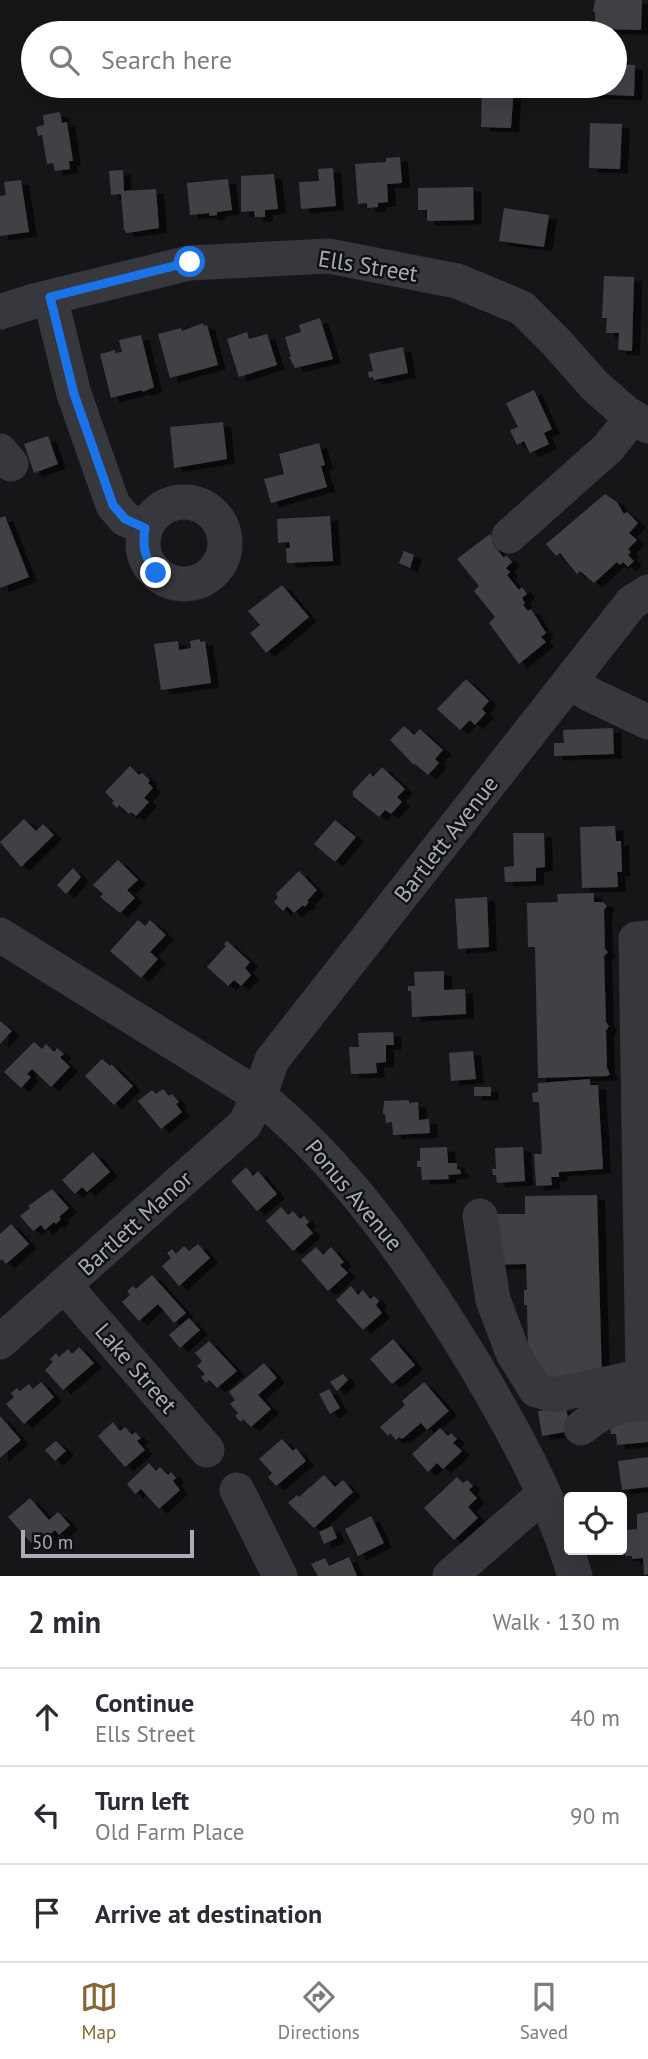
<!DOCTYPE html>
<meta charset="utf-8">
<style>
:root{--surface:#fff;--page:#f2f2f3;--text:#2b2b33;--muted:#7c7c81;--line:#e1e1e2;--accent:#856733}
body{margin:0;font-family:"PT Sans",sans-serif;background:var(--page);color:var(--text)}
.controls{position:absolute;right:21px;bottom:21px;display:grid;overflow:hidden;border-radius:7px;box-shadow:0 7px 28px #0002}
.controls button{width:63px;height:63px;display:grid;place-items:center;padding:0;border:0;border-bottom:2px solid var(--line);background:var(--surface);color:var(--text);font:35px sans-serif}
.scale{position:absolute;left:21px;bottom:18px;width:173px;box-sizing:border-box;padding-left:7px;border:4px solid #a8adb8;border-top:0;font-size:19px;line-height:24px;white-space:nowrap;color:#a8adb8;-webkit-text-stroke:5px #111113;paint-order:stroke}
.stop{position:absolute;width:21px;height:21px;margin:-16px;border:5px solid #1a73e8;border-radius:50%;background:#fff}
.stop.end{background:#1a73e8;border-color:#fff;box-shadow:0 2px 7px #0008}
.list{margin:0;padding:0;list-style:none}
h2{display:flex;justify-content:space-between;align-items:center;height:91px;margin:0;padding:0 28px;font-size:30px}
h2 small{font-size:23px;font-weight:400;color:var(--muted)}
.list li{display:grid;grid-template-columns:46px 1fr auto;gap:21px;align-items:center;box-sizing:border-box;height:98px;padding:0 28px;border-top:2px solid var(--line)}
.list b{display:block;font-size:26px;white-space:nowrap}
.list p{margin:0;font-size:23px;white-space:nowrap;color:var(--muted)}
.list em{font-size:23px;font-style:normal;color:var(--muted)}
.icon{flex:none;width:38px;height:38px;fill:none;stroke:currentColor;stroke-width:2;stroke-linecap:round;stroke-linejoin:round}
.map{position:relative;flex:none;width:648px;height:1576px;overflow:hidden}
.search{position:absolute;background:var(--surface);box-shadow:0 7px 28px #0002;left:21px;right:21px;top:21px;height:77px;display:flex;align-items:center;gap:18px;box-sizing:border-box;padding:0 24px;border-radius:38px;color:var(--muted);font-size:26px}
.sheet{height:385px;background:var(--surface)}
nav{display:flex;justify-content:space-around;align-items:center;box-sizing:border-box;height:98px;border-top:2px solid var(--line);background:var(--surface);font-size:19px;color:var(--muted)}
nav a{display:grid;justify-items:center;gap:4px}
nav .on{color:var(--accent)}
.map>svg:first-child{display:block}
</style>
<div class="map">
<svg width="648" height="1576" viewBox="0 0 648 1576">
<defs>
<filter id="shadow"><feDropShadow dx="8" dy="4.5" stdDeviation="0" flood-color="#0009"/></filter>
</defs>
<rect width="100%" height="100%" fill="#161618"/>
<!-- building -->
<path fill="#404145" filter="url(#shadow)" d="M595,0H642L641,30L595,29V12H593Z
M615,64L635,65L634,96L589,94V86H615Z
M482,86H514L511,128L481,127Z
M60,112L62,123L67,122L73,161H69L70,169L55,171L53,163L47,164L42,135L38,136L36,127L44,125L43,115Z
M590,123L622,124L620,169L589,168Z
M400,157L402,183L387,184L388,202L378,203V207L367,208V203L358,204L355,164L386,162V158Z
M333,168L336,206L301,209L299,182L319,181L318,169Z
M123,170L124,191L156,189L159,228L127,233L124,230L121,194L111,195L109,171Z
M274,174L278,209L265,210V217H255L254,211L241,212V176Z
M228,179L232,210L217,212V215L210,216L209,213L190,215L187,183Z
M21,180L29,232L0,236V196L6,195L4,182Z
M473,187L474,220L427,221V210H418V188Z
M504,208L549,215L544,247L499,241Z
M604,276L634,277L632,351L618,350L619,333H606L607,318H602Z
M320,318L333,359L295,368L289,357H291L285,337L301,332L299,325Z
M203,323L204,326L207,325L218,365L170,378L158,334L181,328L182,331Z
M247,332L249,339L267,334L277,365L239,377L227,339Z
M141,335L154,387L143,392L142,390L111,398L100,354L115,350V353L122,352L119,340Z
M403,347L408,373L374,380L373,377L369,378L368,372L373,371L369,354Z
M534,390L552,429L544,433L549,444L530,453L524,441L517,445L510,430L518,427L506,403Z
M223,422L227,459L174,468L170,427Z
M48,436L58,464L34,473L24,444Z
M319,443L325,465L321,466L327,487L271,503L264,479L284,474L279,454Z
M605,494L617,502L624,514L627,512L638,523L629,533L637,540L628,549L631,552L628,555L634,561L628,567L623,562L620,565L617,562L594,583L580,571L577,574L560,553L556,556L546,544Z
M5,516L29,577L0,588V518Z
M330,516L333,561L287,563L286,548H290L289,542L278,543L277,519Z
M490,534L495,541L492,543L504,558L506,555L512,562L506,568L510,572L507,575L519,590L522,587L527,594L522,598L525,603L523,605L528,611L531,609L546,633L541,637L546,642L519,664L489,623L495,617L474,591L479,586L457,559Z
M404,551L414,555L410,568L399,563Z
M282,585L309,617L266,653L250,633L260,625L248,611Z
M200,639V642L205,641L211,683L161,690L154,644L178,641L179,650L191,648L190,641Z
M466,679L489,701L482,709L486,713L475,725L470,720L460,730L437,709Z
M404,726L414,735L420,729L443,750L435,759L439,763L428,775L415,764L414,765L390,740Z
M613,728L614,754L554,756V743H564L563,730Z
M130,766L139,775L142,773L150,780L148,783L153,788L144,798L149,802L136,816L131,812L129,814L119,805L117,808L112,803L114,801L105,792Z
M382,767L405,789L397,797L402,802L391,814L385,810L379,817L353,796V791L370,773L373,777Z
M24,819L36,831L43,824L54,835L21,867L0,842Z
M335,820L356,837L335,862L314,844Z
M615,826L616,841H621L622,872H617L618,887L582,888L580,827Z
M513,833H544L545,867L536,868V881L505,882L504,867L514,866Z
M118,860L138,880L127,890L135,898L120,913L100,897L103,894L93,885Z
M73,868L81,877L66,894L57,885Z
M299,871L317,890L307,901L309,902L305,907L303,905L294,913L287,906L283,911L274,902L278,897L276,894Z
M594,893V902H603L607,906L604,910L605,949L608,952L604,956L606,1022L609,1026L606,1031L607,1068L610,1074L607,1076L538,1078L535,947H528L527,903L558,902L557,894Z
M487,897L489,947L458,949L455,899Z
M138,920L145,926L150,920L166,935L150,952L158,959L141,978L110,951Z
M227,941L250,962L245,968L251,975L241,986L234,980L228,986L207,967L226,946L224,944Z
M444,971V990L465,989L466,1014L412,1017L411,991H408V986H415L414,972Z
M0,1021L12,1031L0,1044Z
M393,1032L394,1045H386V1062L376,1063L377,1073L351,1074L349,1047H359L358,1033Z
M34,1042L42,1049L46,1044L54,1052L57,1048L64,1054L60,1057L70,1067L51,1087L32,1069L27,1074L31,1077L21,1088L4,1072Z
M473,1051L476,1079L451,1081L449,1053Z
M102,1059L110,1066L111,1064L133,1086L114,1105L85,1076Z
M590,1079V1085H598L603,1169L559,1172V1177H551L552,1185L536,1186L534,1154H542L539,1102H533L532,1093L538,1092V1083Z
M474,1087H491V1096H474Z
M163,1089L169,1096L172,1094L179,1102L176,1104L182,1112L161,1129L138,1101L152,1090L156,1094Z
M409,1100V1103L418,1102L419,1120L429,1119L430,1133L393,1135L392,1122L386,1123L385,1114H383L384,1101Z
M447,1147L448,1163H457V1170L460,1169L461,1174L448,1175L449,1179L422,1180L421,1167H417V1161H420V1148Z
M523,1147L525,1181L497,1183L496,1175H493L492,1169H496L495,1148Z
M93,1152L110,1172L87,1192L82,1187L75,1194L62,1180Z
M246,1167L253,1176L258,1171L277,1194L257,1211L231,1181Z
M52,1189L69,1208L59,1217L61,1219L56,1224L54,1222L45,1230L41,1225L33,1231L20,1216L30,1208L28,1206Z
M597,1195L602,1380L543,1382L528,1353L527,1305H524V1290H527L526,1264L492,1265L491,1214H525V1196Z
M281,1207L288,1215L293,1211L300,1219L304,1216L309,1222L306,1225L313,1233L293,1251L266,1221Z
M11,1224L29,1244L6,1264L2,1259L0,1261V1234Z
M198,1244L210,1258L179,1286L162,1266L171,1258L167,1253L172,1249L176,1254L184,1246L189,1251Z
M316,1247L323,1255L331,1247L344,1262L340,1265L348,1273L328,1291L301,1260Z
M152,1275L186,1313L174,1323L158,1304L139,1321L122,1302L130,1295L127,1291L133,1286L136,1289Z
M351,1286L358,1295L363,1290L370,1299L374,1296L379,1301L376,1305L382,1313L363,1330L336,1300Z
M189,1318L200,1330L180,1348L169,1335Z
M393,1339L415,1365L392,1384L370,1359Z
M209,1341L237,1371L217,1388L209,1380L206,1383L201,1377L205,1374L197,1366L202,1361L195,1353Z
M79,1347L94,1363L63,1390L45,1370L53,1362L50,1359L56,1353L59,1357L68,1349L72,1354Z
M264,1363L277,1378L258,1395L271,1409L251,1427L243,1419L241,1422L235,1416L238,1413L230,1404L235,1400L229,1392Z
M343,1374L348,1380L337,1391L330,1382Z
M41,1382L54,1397L24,1424L6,1404L14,1397L11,1393L17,1388L20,1391L29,1384L33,1389Z
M424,1382L449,1411L427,1430L421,1423L402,1439L399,1437L396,1440L390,1433L388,1436L380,1427L405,1405L402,1401Z
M329,1389L340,1408L330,1414L319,1394Z
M566,1407L570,1431L542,1436L538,1411Z
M648,1413V1442L617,1445L616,1434H611L609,1417Z
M0,1416L21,1440L0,1458Z
M113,1422L120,1431L125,1427L132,1435L135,1432L141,1438L137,1441L145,1450L125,1467L98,1436Z
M440,1428L448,1436L451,1433L457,1439L453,1443L462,1451L443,1469L437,1463L428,1472L412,1454Z
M282,1439L293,1451L296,1448L306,1461L276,1486L268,1477L272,1473L259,1459Z
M56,1441L66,1451L55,1461L45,1450Z
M648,1457V1487L622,1490L618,1461Z
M149,1463L156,1471L160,1467L168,1475L171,1472L176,1478L173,1481L180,1490L159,1509L141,1489L135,1494L127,1484Z
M324,1475L335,1487L343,1480L353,1492L314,1528L288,1503L297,1495L299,1497Z
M457,1477L463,1483L467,1480L473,1486L469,1490L477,1498L468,1507L478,1518L454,1540L424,1508Z
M30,1498L49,1520L58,1512L70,1525L59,1535L55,1530L43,1540L40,1536L31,1543L8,1517Z
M648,1512V1574L644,1575L643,1558L632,1559V1556H625V1530L637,1529V1514Z
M371,1516L384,1543L358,1556L345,1529Z
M332,1526L337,1538L324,1544L319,1532Z
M349,1557L357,1576H318L311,1564L325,1558L329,1566Z"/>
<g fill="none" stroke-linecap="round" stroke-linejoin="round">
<!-- minor -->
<path stroke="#37383d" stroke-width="35" d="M50,297L74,394L113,505L125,519L145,528
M0,312L34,301L189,263L329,256L457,281L522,308L557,343L595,386L626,413L648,426
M0,451L11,464
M143 543a41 41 0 1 1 82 0a41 41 0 1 1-82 0Z
M509,536L608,448L633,417
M570,681L589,694L648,722
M0,935L259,1096C348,1169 412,1262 472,1360C513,1429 552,1499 575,1576
M480,1216L493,1300L513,1353L536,1390L554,1395L643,1376L636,939L648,938
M65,1286L207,1450
M0,1342L245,1124L259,1096L272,1060L632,602L648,592
M581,1428C605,1409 617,1405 648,1403
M237,1490L280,1576
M450,1576L544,1494"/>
</g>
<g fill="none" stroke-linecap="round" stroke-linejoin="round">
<!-- route -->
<path stroke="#1a73e8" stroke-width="9" d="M156,573C145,558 142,547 145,528L125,519L113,505L74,394L50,297L190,262"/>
</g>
<g text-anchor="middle" stroke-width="5" stroke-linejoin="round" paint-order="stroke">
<!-- street labels -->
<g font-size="23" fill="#a8adb8" stroke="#111113">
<text transform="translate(368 266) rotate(9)" y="8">Ells Street</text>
<text transform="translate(446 839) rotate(-52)" y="8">Bartlett Avenue</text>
<text transform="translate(354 1195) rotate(50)" y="8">Ponus Avenue</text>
<text transform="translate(135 1223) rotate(-42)" y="8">Bartlett Manor</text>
<text transform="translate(136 1368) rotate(49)" y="8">Lake Street</text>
</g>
</g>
</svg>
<div class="controls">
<button><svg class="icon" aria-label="locate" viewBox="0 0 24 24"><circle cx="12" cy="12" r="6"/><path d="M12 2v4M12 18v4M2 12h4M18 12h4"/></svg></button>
</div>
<div class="scale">50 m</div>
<div class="stop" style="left:190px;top:262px"></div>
<div class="stop end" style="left:156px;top:573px"></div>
<div class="search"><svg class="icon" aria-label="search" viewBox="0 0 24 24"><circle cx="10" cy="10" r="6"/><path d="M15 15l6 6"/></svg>Search here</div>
</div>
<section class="sheet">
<h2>2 min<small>Walk · 130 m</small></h2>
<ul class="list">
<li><svg class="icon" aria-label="ahead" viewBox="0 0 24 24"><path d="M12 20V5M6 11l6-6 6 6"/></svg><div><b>Continue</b><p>Ells Street</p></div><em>40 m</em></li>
<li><svg class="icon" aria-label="left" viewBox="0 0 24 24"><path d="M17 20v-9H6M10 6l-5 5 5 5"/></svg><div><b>Turn left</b><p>Old Farm Place</p></div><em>90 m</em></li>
<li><svg class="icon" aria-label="arrive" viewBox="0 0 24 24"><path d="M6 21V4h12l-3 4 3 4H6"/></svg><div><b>Arrive at destination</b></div></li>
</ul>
</section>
<nav>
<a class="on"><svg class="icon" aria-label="map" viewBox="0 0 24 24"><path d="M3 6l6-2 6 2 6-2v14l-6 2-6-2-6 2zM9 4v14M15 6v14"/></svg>Map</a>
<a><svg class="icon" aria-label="directions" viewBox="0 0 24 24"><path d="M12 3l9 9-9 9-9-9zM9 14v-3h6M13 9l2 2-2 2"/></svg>Directions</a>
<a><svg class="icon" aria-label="saved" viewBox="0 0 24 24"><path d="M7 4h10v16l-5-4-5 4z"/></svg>Saved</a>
</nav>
